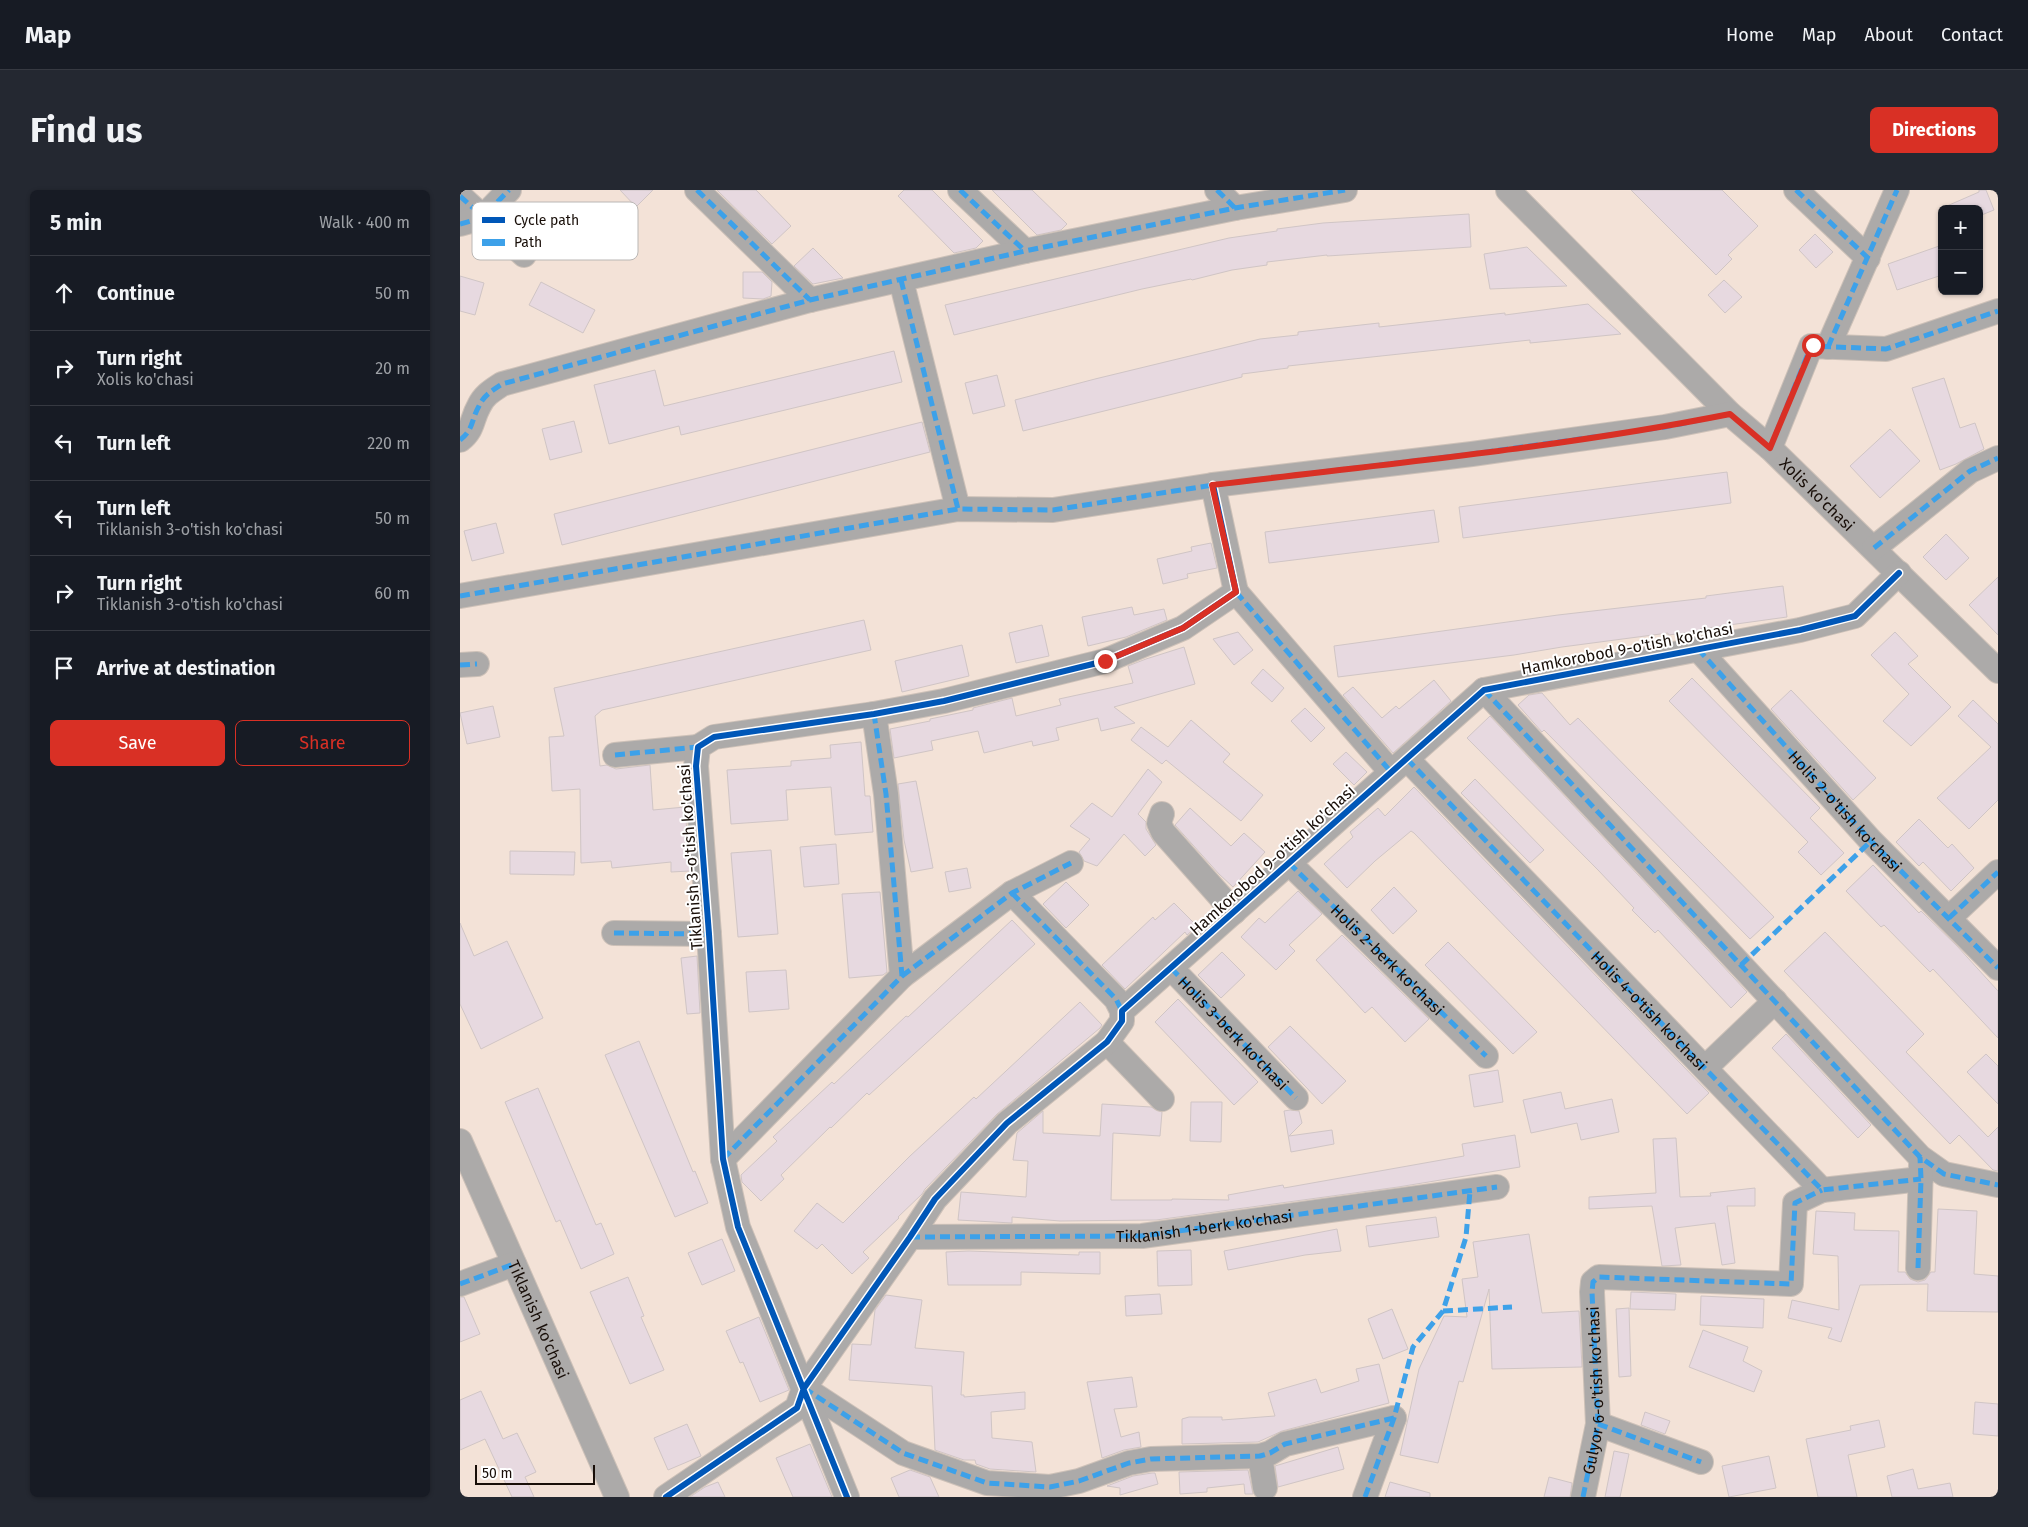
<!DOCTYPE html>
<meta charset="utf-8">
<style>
:root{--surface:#171b24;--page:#242831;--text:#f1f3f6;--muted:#9ea1a6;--line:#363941;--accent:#d93025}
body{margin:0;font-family:"Fira Sans",sans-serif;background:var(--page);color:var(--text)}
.controls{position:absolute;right:15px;top:15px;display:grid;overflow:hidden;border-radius:8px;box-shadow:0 1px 4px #0004}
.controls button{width:45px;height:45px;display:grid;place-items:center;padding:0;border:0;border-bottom:1px solid var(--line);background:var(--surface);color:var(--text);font:25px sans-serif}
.scale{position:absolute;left:15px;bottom:12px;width:120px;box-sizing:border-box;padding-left:5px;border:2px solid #180e08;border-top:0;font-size:14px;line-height:18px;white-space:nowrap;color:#180e08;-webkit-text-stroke:4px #fff;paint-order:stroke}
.stop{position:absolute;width:15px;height:15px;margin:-11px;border:4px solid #d93025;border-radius:50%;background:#fff}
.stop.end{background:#d93025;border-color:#fff;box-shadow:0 1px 5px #0008}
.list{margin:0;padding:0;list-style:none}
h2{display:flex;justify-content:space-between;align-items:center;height:65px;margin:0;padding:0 20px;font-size:21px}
h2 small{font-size:16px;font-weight:400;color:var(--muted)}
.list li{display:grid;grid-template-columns:32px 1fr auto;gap:15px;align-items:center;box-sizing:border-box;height:75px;padding:0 20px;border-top:1px solid var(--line)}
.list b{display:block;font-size:19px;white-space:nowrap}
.list p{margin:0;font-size:16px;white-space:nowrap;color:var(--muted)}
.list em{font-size:16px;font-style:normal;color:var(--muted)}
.actions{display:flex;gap:10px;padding:15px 20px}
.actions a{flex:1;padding:11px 0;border:1px solid var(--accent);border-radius:8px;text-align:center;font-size:18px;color:var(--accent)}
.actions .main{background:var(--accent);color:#fff}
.icon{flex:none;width:28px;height:28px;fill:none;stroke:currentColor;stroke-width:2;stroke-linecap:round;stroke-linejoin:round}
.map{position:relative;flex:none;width:1538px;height:1307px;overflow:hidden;border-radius:8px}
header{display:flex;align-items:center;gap:30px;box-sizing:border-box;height:70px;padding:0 25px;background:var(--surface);border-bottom:1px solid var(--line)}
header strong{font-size:24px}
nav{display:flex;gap:28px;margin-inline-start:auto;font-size:18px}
.intro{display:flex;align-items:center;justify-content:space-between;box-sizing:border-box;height:120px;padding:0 30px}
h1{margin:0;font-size:35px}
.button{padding:12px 22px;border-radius:8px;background:var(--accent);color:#fff;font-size:18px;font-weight:700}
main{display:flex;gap:30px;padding:0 30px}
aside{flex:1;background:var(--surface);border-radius:8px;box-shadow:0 1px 4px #0004}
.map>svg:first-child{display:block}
</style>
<header>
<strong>Map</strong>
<nav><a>Home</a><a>Map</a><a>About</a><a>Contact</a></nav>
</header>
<div class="intro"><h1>Find us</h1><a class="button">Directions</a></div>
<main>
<aside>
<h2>5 min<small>Walk · 400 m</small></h2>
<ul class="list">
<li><svg class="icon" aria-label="ahead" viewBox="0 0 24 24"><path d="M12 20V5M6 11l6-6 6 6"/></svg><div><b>Continue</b></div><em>50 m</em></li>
<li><svg class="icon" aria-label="right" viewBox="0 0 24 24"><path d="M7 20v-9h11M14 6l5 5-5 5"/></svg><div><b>Turn right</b><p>Xolis ko'chasi</p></div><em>20 m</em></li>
<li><svg class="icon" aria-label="left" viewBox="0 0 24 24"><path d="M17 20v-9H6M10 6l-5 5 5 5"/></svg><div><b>Turn left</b></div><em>220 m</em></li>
<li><svg class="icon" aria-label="left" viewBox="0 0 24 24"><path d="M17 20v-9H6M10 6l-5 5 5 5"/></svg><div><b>Turn left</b><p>Tiklanish 3-o'tish ko'chasi</p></div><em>50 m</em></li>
<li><svg class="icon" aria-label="right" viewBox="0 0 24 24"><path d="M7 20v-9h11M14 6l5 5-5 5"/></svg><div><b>Turn right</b><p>Tiklanish 3-o'tish ko'chasi</p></div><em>60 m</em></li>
<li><svg class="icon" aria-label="arrive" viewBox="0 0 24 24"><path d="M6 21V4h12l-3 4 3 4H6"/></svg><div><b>Arrive at destination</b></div></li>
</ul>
<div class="actions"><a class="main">Save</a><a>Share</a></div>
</aside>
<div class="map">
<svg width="1538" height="1307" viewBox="0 0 1538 1307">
<rect width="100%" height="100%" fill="#f3e2d7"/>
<!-- building -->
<path fill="#e7d9e0" stroke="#d0c5c5" d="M160,0H193L176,17Z
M257,0H296L331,36L312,54Z
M444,0H472L523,51L516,58L494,63L438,6Z
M532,0H572L607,34L601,40L577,45Z
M1171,0H1262L1298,36L1268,65L1272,69L1256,85Z
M1519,0H1526L1534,20L1519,26V19H1480L1519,2Z
M1009,24L1011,57L867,66V65L807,72V75L772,80L732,90L731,89L682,99L494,145L485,115L769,48L817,41V39L863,33Z
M1355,44L1373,62L1356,78L1339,60Z
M1482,55V85L1437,100L1428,74Z
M1067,57L1107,96L1030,99L1024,64Z
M353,58L383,88L353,94L334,76Z
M283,82H302L312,92L311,106L303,109L283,108Z
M0,86L24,93L15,125L0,121Z
M1264,90L1282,107L1265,123L1248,105Z
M81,92L135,120L123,143L69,115Z
M1128,114L1161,144L1070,153V150L828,176V178L782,184V187L563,241L555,210L635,189L800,149L838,145V142L919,133V137L1045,123V125Z
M434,161L442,192L221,245L219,236L149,254L134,195L195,180L204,216Z
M537,185L545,216L513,224L505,193Z
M1484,188L1500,238L1515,233L1524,259L1496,274L1480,280L1452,198Z
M114,231L122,262L90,270L82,239Z
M462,232L470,262L102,355L94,324Z
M1430,239L1460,271L1420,308L1390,276Z
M1267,282L1271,313L1003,348L999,317Z
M974,320L979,352L809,373L805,342Z
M36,333L44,363L12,371L4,341Z
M1486,344L1509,368L1486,390L1463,367Z
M751,353L757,378L727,384L728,388L703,394L697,369L732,361L731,357Z
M1538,387V445L1509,415Z
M1323,396L1327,427L1240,439V441L1208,445V443L1102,457L1054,465L878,487L874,456L1098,425L1246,408V406Z
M672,417L674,425L704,419L707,430L666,447L628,456L622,427Z
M404,430L411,460L142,520L135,526L140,576L147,575L156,579L190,575L193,620L225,617L230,681L211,682V672L152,678L151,671L121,673L120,599L92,601L89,547L104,546L94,498Z
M582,435L589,466L556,473L549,443Z
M778,442L793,460L774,475L753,449Z
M1435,442L1458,466L1448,474L1491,517L1451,556L1423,531L1449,504L1411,465Z
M502,455L509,486L442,502L435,471Z
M724,457L735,494L654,517L675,533L641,541L638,528L596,538L599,550L573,556L572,551L524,563L518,541L471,551L473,560L434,568L430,539L470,531V529L513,520V518L552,508L556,526L601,515L599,509L673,493L668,476L686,469Z
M803,479L824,498L812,512L791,493Z
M1232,488L1360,618L1350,628L1384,663L1361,685L1338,662L1348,652L1209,511Z
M974,490L991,511L933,563L883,505L893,497L922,528L936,516L939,519Z
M1331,500L1416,588L1393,610L1311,519Z
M1082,503L1110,535L1118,528L1314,727L1290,749L1084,540L1082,542L1058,515L1069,505Z
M1513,510L1538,534V610L1509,639L1477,608L1531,557L1498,526Z
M33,516L40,547L7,554L0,523Z
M845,518L865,538L851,552L831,531Z
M1030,526L1287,802L1271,818L1198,740L1195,743L1172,720L1174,718L1138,680L1007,548Z
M731,530L770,564L763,572L803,605L781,631L706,570L702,574L671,550L681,537L708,557Z
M401,552L405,606H410L413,642L375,645L371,597L326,600L328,630L271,634L267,580L331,576V571L371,568L370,555Z
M886,562L907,582L894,595L873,574Z
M688,579L702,592L678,624L686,632V639L696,655L685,666L664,644L637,676L624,671L619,662L630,649L610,636L632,613L652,627Z
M1015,589L1084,660L1070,673L1001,603Z
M456,591L473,678L451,682L444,650L438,594Z
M954,597L1249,903L1227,924L954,643L951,641L915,671L887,698L864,674L893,647L890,642L918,618L925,626Z
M730,618L771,656L784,643L805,662L773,697L759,684L715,635Z
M1459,629L1488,658L1492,654L1514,678L1491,701L1463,672L1459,676L1436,652Z
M376,654L379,694L344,697L340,657Z
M311,660L318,744L278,747L271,663Z
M50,661L115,662L114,685L50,684Z
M1413,675L1459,723L1461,721L1497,756L1538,801V848L1473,779L1470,782L1424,735L1421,737L1386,701Z
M507,678L511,698L489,702L485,682Z
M606,692L629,715L606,738L583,714Z
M934,697L957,721L933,744L911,720Z
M838,701L862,724L829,755L835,761L816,780L781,747L799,728L805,733Z
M420,702L427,782L423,785L389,788L382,704Z
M714,713L737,736L727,745L725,742L665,799L642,775L693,727L695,730Z
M552,730L575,754L409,905L407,903L371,938L370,937L321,985L324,989L301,1011L282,992L281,985L317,951L313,947L372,892L374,894L446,826L448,827Z
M0,733L14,766L47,751L83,828L21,859L0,814Z
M1365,742L1464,844L1446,862L1528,947L1538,937V981L1533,980L1499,945L1490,954L1324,781Z
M882,745L969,829L945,852L912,817L905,823L856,770Z
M988,752L1077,842L1053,864L965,775Z
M762,762L785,785L761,808L738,785Z
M237,766L240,823L227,824L221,768Z
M326,780L329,819L289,822L286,782Z
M718,809L798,892L774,915L695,832Z
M620,812L642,835L640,838L537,924L465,999L462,1004L438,1027L439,1028L403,1062L409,1068L392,1084L362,1054L357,1059L334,1041L357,1013L383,1033L450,966L514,907L516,909Z
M830,836L886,891L862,914L808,857Z
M1326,844L1411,935L1398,948L1312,858Z
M179,851L233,982L235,981L248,1013L215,1027L145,865Z
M1526,864L1538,876V914L1507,882Z
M1038,880L1043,912L1014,917L1009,885Z
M78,898L136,1035L141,1033L154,1064L121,1079L100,1030L96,1032L45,912Z
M1101,902L1105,919L1152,909L1159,942L1121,950L1117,933L1071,943L1063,910Z
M731,912H762L761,952L730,951Z
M642,914L691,917L702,922L700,946L653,943L651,1010H712V1009L769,1010L768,1005L823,995L824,998L1004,966L1002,954L1055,945L1060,977L938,997L696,1030L600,1031L552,1027V1033L498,1030L501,1002L566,1007L568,971L553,970L557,943L583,921V943L640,946Z
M830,920L839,921L842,933L829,946L872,940L874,954L831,962L824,921Z
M1216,948L1220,1007L1251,1006L1250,1003L1295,998V1016H1267L1275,1073L1262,1075L1255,1033L1215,1038L1221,1075L1202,1076L1192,1016L1129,1019V1007L1196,1003L1193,949Z
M1478,1019L1517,1021L1514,1084L1538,1086V1122L1467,1121L1468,1094L1400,1095L1381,1152L1368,1148L1372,1138L1328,1128L1332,1110L1379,1120L1378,1066L1353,1064L1356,1021L1395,1023L1394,1040L1439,1041L1438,1082H1445L1450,1089L1458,1092L1465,1090L1471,1082H1475Z
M976,1027L979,1047L909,1057L906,1036Z
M877,1039L881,1061L845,1065L768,1080L764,1061Z
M1069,1044L1082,1123L1119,1121L1122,1177L1032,1179L1029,1099L1003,1192L999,1191L978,1273L940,1265L959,1179L984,1126L1007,1127L1002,1089L1018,1087L1013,1052Z
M262,1049L275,1081L242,1095L228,1063Z
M731,1060L732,1095L698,1096L697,1061Z
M509,1061L619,1065V1062H640V1084L561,1082V1095H488L486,1062Z
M168,1087L184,1126L181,1127L204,1180L170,1194L130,1102Z
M1171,1102L1216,1104L1215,1120L1170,1119Z
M700,1104L702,1124L666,1126L665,1106Z
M426,1105L462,1110L455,1158L504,1162L501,1205H504V1207L565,1202V1219L531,1222L532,1248L572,1252L576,1282L530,1279L516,1274L515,1270H504L475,1260L472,1196L389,1190L392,1154L411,1155L415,1120Z
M1241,1106L1304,1109L1303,1138L1240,1135Z
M0,1107H4L20,1144L0,1152Z
M1169,1118L1171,1186L1159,1187L1156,1119Z
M932,1119L948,1159L923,1169L908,1129Z
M299,1127L329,1200L300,1212L283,1172L280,1173L266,1141Z
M1243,1140L1288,1157L1283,1171L1302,1181L1294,1202L1229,1177Z
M919,1174L929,1213L822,1241L798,1252L722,1254V1229L729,1227H762V1230L815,1226L808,1203L856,1189L861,1203L899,1191L896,1179Z
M672,1187L677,1217L654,1219L661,1247L679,1242L681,1257L664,1260L642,1268L627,1192Z
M21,1201L43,1249L57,1243L76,1282L65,1287L74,1307H52L25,1249L0,1260V1210Z
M1515,1212L1538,1214V1246L1513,1244Z
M1185,1222L1210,1231L1205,1244L1181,1235Z
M1419,1230L1425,1257L1388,1265L1397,1307H1358L1346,1249L1391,1240L1390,1236Z
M227,1234L241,1266L208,1280L194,1248Z
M350,1254L372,1307H333L316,1268Z
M878,1257L884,1279L818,1297L815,1276Z
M1154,1261L1169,1264L1160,1307H1145Z
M1309,1266L1316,1298L1269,1307L1262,1276Z
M1453,1279L1458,1299L1490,1293L1493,1307H1432L1427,1286Z
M450,1280L470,1287L479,1307H439L431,1288Z
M788,1280L793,1304H785L784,1294L747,1298V1302L720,1304L719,1282Z
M692,1283H695L698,1294L660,1305V1298L647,1296L673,1286Z
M1089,1287L1112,1293L1110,1307H1084Z
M258,1292L265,1307H230L245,1297Z
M930,1292L970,1303V1307H925Z"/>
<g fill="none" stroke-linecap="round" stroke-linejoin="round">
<defs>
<g id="minor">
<path d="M237,0L350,110"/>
<path d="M500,0L565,61"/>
<path d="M757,0L775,18"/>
<path id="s1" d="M1048,0L1270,224L1310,258L1538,481"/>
<path d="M1336,0L1408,68"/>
<path d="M0,6L64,65"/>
<path d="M0,34L22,28L49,0"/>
<path d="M441,90L498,319"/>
<path d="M1368,157L1437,0"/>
<path d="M0,250C14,239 11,230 19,216C24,205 33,200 42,194L350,110L565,61L775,18L885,0"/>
<path d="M1310,258L1351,156L1426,159L1538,121"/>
<path d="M1414,358L1510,281L1538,268"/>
<path d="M776,402L931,582"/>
<path d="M0,406L498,319L593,320L753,295L1012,264L1205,237L1270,224"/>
<path d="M1238,459L1411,651L1538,778"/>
<path d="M0,475L17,474"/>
<path d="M1024,500L1460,967L1484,984L1538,995"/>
<path d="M155,565L238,557"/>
<path id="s2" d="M947,569L1362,1000L1461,989"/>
<path d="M702,624L699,633L703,642L774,722"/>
<path d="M829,673L1026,866"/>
<path d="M552,703L656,809L662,821"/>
<path d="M1489,728L1538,682"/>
<path d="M154,743L249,744"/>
<path id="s3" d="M711,778L836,908"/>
<path d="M442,786L552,703L611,673"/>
<path d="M647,852L702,909"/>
<path d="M1245,878L1315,811"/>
<path id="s4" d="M0,951L157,1307"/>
<path d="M263,969L442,786L426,604L414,524"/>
<path d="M450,1047L682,1046L1037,997"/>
<path d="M1458,1078L1461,974"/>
<path d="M0,1094L54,1074"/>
<path d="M344,1198L443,1263L527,1293L590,1297L619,1291L669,1273L691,1269L800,1266L810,1263L825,1254L934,1228"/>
<path d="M1138,1234L1241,1272"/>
<path d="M800,1266L805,1298"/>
<path d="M206,1307L337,1218L344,1198L450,1047L475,1009L547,933L647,852L662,831V821L1024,500L1340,440L1395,426L1439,383"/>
<path d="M387,1307L278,1037L263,969L249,744L236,576L238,557L254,547L414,524L484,511L645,471L723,438L776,402L753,295"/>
<path d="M905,1307L934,1228"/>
<path id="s5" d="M1123,1307L1138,1234L1132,1102L1133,1092L1139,1087L1331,1094L1335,1013L1362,1000"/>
</g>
</defs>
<!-- minor casing -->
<use href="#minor" stroke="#cdc1b8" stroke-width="26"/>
<!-- minor -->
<use href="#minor" stroke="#acaaa9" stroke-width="24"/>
<!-- quiet -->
<g stroke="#3da1e9" stroke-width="5" stroke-dasharray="10 5" stroke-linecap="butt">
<path d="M237,0L350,110"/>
<path d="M500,0L565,61"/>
<path d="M757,0L775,18"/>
<path d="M1336,0L1408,68"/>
<path d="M0,6L64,65"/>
<path d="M0,34L22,28L49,0"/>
<path d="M441,90L498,319"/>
<path d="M1368,157L1437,0"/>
<path d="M0,250C14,239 11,230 19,216C24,205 33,200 42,194L350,110L565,61L775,18L885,0"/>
<path d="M1310,258L1351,156L1426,159L1538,121"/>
<path d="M1414,358L1510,281L1538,268"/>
<path d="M776,402L931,582"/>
<path d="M0,406L498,319L593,320L753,295L1012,264L1205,237L1270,224"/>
<path id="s6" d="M1238,459L1411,651L1538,778"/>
<path d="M0,475L17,474"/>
<path d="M1024,500L1460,967L1484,984L1538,995"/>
<path d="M155,565L238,557"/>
<path d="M947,569L1362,1000L1461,989"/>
<path id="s7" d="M829,673L1026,866"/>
<path d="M552,703L656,809L662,821"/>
<path d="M1489,728L1538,682"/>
<path d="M154,743L249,744"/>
<path d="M1281,775L1411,651"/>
<path d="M711,778L836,908"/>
<path d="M442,786L552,703L611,673"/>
<path d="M263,969L442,786L426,604L414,524"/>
<path id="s8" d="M450,1047L682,1046L1037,997"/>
<path d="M1458,1078L1461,989L1460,967"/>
<path d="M0,1094L54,1074"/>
<path d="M983,1121L1052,1117"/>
<path d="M344,1198L443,1263L527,1293L590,1297L619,1291L669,1273L691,1269L800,1266L810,1263L825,1254L934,1228"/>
<path d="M1138,1234L1241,1272"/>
<path d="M905,1307L934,1228L953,1157L983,1121L1006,1047L1010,1001"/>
<path d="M1123,1307L1138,1234L1132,1102L1133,1092L1139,1087L1331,1094L1335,1013L1362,1000"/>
</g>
<defs>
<path id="cycleway" d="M206,1307L337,1218L344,1198L450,1047L475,1009L547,933L647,852L662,831V821L1024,500L1340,440L1395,426L1439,383
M387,1307L278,1037L263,969L249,744L236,576L238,557L254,547L414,524L484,511L645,471L723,438L776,402L753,295"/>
</defs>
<!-- cycleway casing -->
<use href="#cycleway" stroke="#fff" stroke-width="9"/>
<!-- cycleway -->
<use href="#cycleway" stroke="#0057b8" stroke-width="6"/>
</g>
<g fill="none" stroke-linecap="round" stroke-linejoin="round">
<!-- route -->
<path stroke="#d93025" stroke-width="6" d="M645,471L723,438L776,402L752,295C925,274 1099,258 1270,224L1310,258L1353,155"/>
</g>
<g text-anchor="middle" stroke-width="4" stroke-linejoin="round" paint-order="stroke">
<!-- street labels -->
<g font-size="16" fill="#180e08" stroke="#fff">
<text dy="6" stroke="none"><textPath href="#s1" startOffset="434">Xolis ko'chasi</textPath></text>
<text transform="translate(1167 458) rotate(-11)" y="6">Hamkorobod 9-o'tish ko'chasi</text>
<text dy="6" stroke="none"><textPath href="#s6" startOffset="219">Holis 2-o'tish ko'chasi</textPath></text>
<text transform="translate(230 667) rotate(-94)" y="6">Tiklanish 3-o'tish ko'chasi</text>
<text transform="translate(812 670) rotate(-42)" y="6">Hamkorobod 9-o'tish ko'chasi</text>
<text dy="6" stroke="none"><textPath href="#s7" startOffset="138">Holis 2-berk ko'chasi</textPath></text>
<text dy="6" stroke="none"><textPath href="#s2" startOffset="349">Holis 4-o'tish ko'chasi</textPath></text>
<text dy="6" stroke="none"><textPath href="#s3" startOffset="90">Holis 3-berk ko'chasi</textPath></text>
<text dy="6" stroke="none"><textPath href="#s8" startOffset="295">Tiklanish 1-berk ko'chasi</textPath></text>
<text dy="6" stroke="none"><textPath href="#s4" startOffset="195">Tiklanish ko'chasi</textPath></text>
<text dy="6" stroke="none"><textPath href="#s5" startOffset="108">Gulyor 6-o'tish ko'chasi</textPath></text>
</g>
</g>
<!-- legend -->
<rect x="12" y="12" width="166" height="58" rx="8" fill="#fff" stroke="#bab7b5" stroke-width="1"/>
<rect x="22" y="27" width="23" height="6" fill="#0057b8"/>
<rect x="22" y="49" width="23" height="7" fill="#3da1e9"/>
<g font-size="14" fill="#180e08">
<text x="54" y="35">Cycle path</text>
<text x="54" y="57">Path</text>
</g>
</svg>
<div class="controls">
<button>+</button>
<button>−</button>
</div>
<div class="scale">50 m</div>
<div class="stop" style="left:1353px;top:155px"></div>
<div class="stop end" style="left:645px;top:471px"></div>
</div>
</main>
